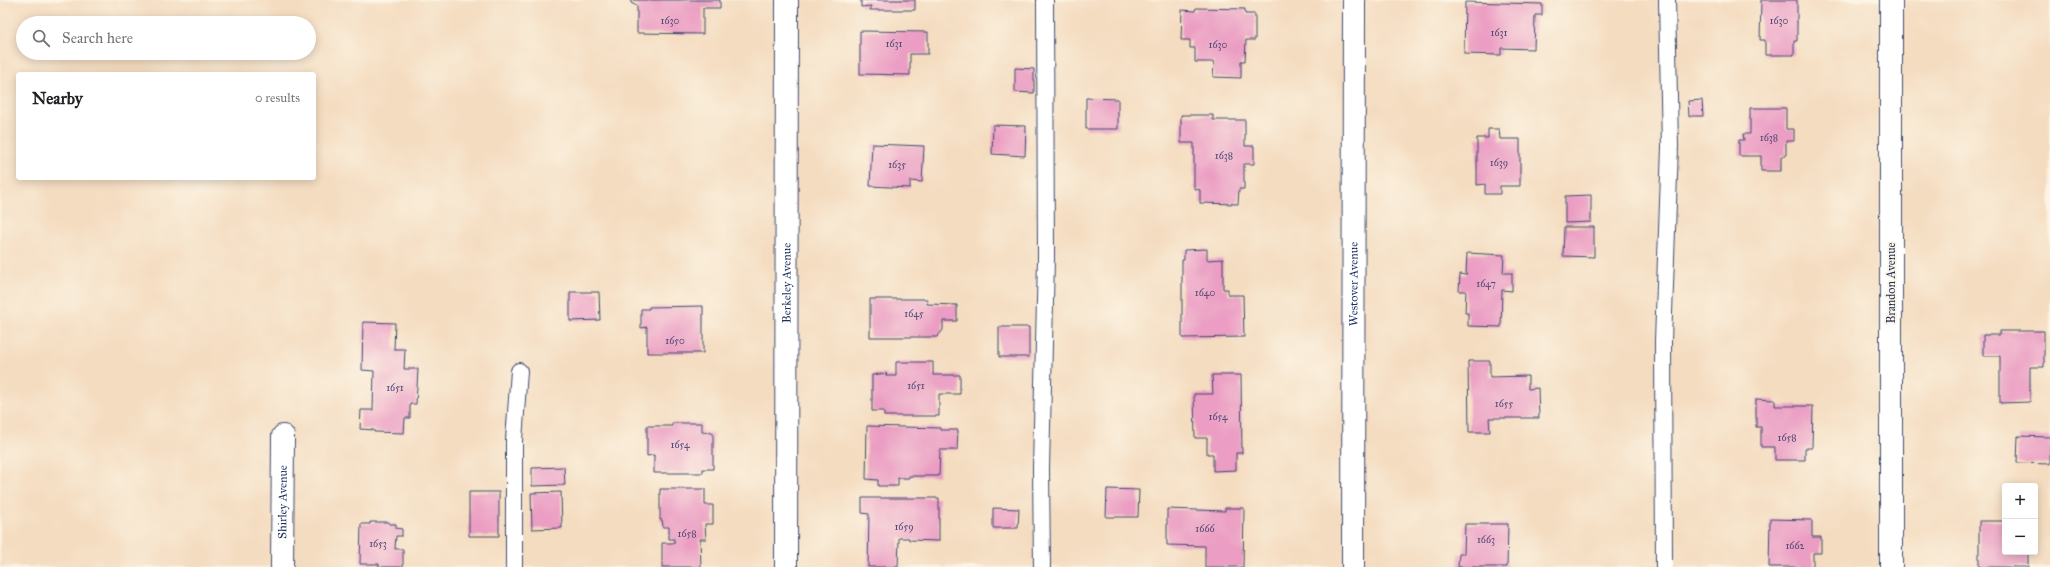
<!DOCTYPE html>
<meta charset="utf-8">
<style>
:root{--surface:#fff;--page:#f2f2f2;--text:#202124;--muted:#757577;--line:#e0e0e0}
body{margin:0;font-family:"IM FELL Great Primer",serif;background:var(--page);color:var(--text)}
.controls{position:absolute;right:12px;bottom:12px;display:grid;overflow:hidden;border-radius:4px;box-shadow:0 2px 10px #0003}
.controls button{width:36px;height:36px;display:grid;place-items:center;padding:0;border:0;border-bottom:1px solid var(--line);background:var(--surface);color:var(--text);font:20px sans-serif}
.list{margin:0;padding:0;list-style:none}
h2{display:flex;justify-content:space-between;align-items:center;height:52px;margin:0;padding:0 16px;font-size:17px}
h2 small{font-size:13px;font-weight:400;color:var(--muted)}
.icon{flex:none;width:22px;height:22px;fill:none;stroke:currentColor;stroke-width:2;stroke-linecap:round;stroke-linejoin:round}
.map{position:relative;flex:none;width:2050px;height:567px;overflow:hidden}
.search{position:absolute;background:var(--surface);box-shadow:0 2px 10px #0003;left:16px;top:16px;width:300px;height:44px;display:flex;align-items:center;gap:10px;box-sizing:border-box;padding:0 14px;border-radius:22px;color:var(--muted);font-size:15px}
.panel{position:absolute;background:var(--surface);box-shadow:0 2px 10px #0003;left:16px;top:72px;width:300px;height:108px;border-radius:4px}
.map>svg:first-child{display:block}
</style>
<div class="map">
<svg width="2050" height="567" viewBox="0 0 2050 567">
<rect width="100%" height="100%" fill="#fcf5e5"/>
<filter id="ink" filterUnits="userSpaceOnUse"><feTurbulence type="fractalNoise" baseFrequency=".025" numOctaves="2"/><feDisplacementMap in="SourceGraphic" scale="8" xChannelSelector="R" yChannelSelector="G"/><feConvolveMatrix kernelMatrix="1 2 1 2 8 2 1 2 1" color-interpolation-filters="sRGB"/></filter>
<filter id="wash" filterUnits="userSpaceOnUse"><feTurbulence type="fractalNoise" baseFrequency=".012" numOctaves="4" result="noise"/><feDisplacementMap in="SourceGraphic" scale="16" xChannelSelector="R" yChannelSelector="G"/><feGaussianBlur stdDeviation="0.9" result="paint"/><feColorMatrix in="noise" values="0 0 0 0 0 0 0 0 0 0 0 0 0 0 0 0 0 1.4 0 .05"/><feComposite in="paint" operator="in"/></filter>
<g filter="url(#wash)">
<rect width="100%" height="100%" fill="#f4dcc0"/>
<g id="blocks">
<!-- building -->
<path fill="#eb9dc3" d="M631,0H720V8H703V34L637,33V6L631,3Z
M861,0H915V10H870L871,6L861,7Z
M1761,0H1797V41H1794V55H1765V40H1760Z
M1465,2L1542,4V15H1535L1534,49L1501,48V55L1464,54Z
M1196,8L1245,9V14H1255V40H1246L1245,61H1241V78L1213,77L1214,62H1195V48H1190V40H1181L1182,10L1195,11Z
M860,31L928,32V54H910V75L860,74Z
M1015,68L1034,69V93L1015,92Z
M1086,98L1118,99V129H1086Z
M1702,100L1703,116H1689L1688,101Z
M1750,108H1786V129H1794V141H1786V156H1781V171H1761V156H1739V140H1744L1743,134H1750Z
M1181,115H1213V120H1245V146H1254V164H1244V189H1239L1238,204L1200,203V190L1194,189V143H1181Z
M993,125L1026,126L1025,156L992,154Z
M1488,129H1499L1500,139H1520V186H1500V194H1485V184L1477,185V138H1488Z
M872,144L924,146L922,182L910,181V188L870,186Z
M1591,195V222L1565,223V196Z
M1564,227H1594V257L1563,256Z
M1207,249V260L1223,259V289H1228V295H1243L1244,337L1182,338V260H1184V250Z
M1467,253L1504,255L1503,273H1512V291L1502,290L1501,327L1468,326V313H1465L1466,291H1459L1460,274L1466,275Z
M570,292H599L600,320L570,321Z
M870,299H927V304L957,305V321H943V330L937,337H870Z
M703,306V353H647V327L641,328V309H649V307Z
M363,322L395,323L394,349H405L404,369H418L416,404H410V418H405L404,433L374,432V430L360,429L361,410H373L374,371L362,370Z
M999,327H1029V357H999Z
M2000,331H2044V367H2030V402L2000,403V356H1983V335H2000Z
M1468,361H1490V377L1528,376V389L1538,388L1539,418H1489L1490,432H1469Z
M896,362H933V375H960V394H939V416H884V411H872V375L887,373L886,376H896Z
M1212,375H1241L1242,453H1236V470L1213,471V454H1207V438H1195L1194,394H1213Z
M1756,399L1775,400V406H1813L1812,448H1805V460H1775V447H1761V427H1756Z
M672,423H702V432L713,433V469H703V473H654V455L647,456V426H672Z
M867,426L940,428V430H958L957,450H940L939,476H909V478H898V486H878V480L866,479Z
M2018,436L2050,437V464L2017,463Z
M564,467L565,485L532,486V468Z
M660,489H705V505H713V524H705L706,539H700L701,567H662V543H674V539H669V527H663L662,520H660Z
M1107,489L1139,490L1138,517H1106Z
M469,492H499V536H469Z
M561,492L562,528L532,529L531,493Z
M862,498H939V541L909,540V538H899L898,567H868L869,514L862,513Z
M993,508L1019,509L1018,528H993Z
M1225,508H1244L1243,567H1205V546L1167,545V509L1225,511Z
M1770,519L1812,520V537H1821V553H1813V567H1769Z
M1979,521H2005V552H2028V567H1979Z
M370,522H389V524H396V528L402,529V536H396L395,549H403V567H379V564H360L361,524H370Z
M1465,524H1508L1507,567H1458L1459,554H1464Z"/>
</g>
</g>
<g filter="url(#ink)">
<use href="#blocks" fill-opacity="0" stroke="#3c496d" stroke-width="1"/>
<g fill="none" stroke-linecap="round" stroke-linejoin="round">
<defs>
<path id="service" d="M514,567V440L519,371
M1042,567L1041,468L1046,259L1045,0
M1664,567L1663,341L1670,147L1667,0"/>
<g id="minor">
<path d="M1891,0V567"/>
<path id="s1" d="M282,567L283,436"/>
<path id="s2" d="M786,567L787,0"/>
<path id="s3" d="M1353,567L1354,0"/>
</g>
</defs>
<!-- service casing -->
<use href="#service" stroke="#3c496d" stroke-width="18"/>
<!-- minor casing -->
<use href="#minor" stroke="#3c496d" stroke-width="24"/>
<!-- service -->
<use href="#service" stroke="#fff" stroke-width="16"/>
<!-- minor -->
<use href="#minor" stroke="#fff" stroke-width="22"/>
</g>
</g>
<g text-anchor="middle" stroke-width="3.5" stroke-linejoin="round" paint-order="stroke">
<!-- number labels -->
<g font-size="10" fill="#4f4a77">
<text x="670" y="24">1630</text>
<text x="1779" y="24">1630</text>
<text x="1499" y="36">1631</text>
<text x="894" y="47">1631</text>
<text x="1218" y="48">1630</text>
<text x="1769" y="141">1638</text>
<text x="1224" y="159">1638</text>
<text x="1499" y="166">1639</text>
<text x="897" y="168">1635</text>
<text x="1486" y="287">1647</text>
<text x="1205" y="296">1640</text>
<text x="914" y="317">1645</text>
<text x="675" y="344">1650</text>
<text x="916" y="389">1651</text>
<text x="395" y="391">1651</text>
<text x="1504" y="407">1655</text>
<text x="1218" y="420">1654</text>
<text x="1787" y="441">1658</text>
<text x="680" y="448">1654</text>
<text x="904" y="530">1659</text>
<text x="1205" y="532">1666</text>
<text x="687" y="537">1658</text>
<text x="1486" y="543">1663</text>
<text x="378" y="547">1653</text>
<text x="1795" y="549">1662</text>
</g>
<!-- street labels -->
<g font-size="12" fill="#1b2f5e" stroke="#fcf5e5">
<text dy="4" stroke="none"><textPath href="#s2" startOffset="284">Berkeley Avenue</textPath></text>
<text transform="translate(1891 283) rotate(-90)" y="4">Brandon Avenue</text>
<text dy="4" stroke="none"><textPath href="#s3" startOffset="283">Westover Avenue</textPath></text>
<text dy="4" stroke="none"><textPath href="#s1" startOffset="65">Shirley Avenue</textPath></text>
</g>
</g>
</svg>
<div class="controls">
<button>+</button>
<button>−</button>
</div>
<div class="search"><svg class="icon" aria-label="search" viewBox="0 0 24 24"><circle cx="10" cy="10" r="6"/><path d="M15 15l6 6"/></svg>Search here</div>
<section class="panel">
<h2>Nearby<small>0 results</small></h2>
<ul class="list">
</ul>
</section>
</div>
